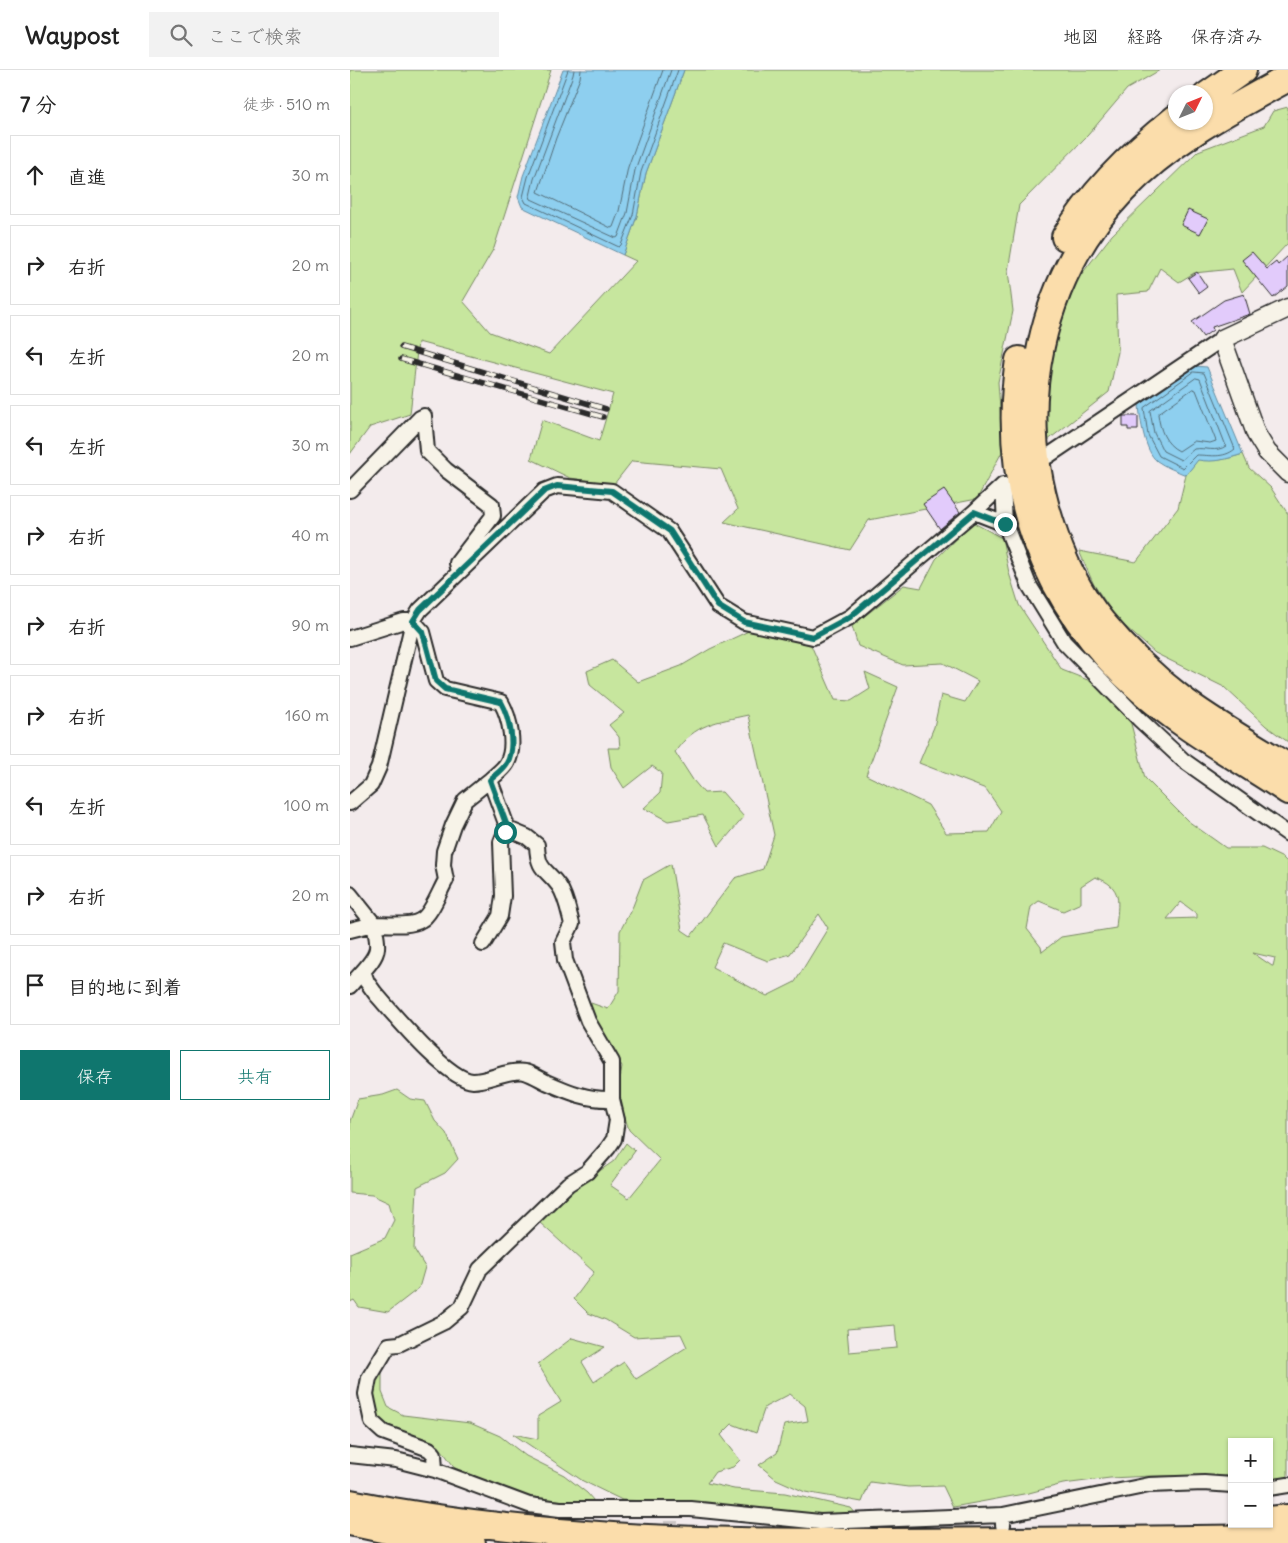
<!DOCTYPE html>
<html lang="ja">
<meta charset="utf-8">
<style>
:root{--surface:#fff;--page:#f2f2f2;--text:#222;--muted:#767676;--line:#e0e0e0;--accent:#0f766e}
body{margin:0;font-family:Delius,"Klee One",sans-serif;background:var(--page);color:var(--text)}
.controls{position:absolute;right:15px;bottom:15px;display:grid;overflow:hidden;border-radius:0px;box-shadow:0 1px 4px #0004}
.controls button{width:45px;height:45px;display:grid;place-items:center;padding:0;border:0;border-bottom:1px solid var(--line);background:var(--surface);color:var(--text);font:25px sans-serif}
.compass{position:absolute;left:818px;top:15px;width:45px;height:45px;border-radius:50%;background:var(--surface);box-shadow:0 1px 4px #0004;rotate:47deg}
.stop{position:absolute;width:15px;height:15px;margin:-11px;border:4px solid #0f766e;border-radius:50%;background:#fff}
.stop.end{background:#0f766e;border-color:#fff;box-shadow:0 1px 5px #0008}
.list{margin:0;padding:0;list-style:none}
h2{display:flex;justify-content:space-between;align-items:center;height:65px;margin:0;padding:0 20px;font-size:21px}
h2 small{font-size:16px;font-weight:400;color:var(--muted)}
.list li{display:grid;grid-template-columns:32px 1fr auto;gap:15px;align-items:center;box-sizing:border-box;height:80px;margin:0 10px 10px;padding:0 10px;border:1px solid var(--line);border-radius:0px}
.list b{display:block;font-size:19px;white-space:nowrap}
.list em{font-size:16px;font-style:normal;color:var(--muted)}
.actions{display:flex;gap:10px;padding:15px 20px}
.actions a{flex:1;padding:11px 0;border:1px solid var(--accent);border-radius:0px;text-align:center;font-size:18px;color:var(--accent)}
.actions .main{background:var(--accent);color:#fff}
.icon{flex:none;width:28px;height:28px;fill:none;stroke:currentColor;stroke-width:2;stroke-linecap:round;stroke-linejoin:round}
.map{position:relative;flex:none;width:938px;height:1473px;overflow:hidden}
header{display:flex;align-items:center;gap:30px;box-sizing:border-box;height:70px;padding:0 25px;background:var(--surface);border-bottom:1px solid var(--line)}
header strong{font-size:24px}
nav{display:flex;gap:28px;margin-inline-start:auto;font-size:18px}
.search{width:350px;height:45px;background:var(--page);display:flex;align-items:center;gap:12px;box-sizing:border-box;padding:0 18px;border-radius:0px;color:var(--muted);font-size:19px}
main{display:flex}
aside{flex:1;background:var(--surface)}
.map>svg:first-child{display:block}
</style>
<header>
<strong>Waypost</strong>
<div class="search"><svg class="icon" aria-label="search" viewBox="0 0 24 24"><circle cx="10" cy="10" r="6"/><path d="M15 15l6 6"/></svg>ここで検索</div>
<nav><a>地図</a><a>経路</a><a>保存済み</a></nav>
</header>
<main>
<aside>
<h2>7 分<small>徒歩 · 510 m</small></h2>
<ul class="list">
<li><svg class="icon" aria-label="ahead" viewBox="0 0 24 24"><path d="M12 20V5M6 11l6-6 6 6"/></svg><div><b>直進</b></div><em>30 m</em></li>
<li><svg class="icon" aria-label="right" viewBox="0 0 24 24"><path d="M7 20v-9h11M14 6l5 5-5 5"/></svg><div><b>右折</b></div><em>20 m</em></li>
<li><svg class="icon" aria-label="left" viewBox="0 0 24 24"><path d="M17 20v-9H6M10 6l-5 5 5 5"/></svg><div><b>左折</b></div><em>20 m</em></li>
<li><svg class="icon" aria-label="left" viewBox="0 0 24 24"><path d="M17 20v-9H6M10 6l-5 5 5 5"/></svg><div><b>左折</b></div><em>30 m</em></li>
<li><svg class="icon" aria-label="right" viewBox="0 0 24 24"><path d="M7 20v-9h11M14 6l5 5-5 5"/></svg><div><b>右折</b></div><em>40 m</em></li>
<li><svg class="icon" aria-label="right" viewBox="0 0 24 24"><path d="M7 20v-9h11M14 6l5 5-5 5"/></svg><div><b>右折</b></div><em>90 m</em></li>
<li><svg class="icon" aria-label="right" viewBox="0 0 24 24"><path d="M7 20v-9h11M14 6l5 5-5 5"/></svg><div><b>右折</b></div><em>160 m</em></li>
<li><svg class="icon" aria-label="left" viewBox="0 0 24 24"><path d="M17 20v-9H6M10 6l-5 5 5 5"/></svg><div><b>左折</b></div><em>100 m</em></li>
<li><svg class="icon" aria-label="right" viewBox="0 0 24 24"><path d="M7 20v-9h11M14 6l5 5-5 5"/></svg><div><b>右折</b></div><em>20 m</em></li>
<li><svg class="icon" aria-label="arrive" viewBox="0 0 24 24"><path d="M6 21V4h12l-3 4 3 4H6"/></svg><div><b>目的地に到着</b></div></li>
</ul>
<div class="actions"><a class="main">保存</a><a>共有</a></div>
</aside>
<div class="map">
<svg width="938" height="1473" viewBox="0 0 938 1473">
<rect width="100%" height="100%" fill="#f3ebec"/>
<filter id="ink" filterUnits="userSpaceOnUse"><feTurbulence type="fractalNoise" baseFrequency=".02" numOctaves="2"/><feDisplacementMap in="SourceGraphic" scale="10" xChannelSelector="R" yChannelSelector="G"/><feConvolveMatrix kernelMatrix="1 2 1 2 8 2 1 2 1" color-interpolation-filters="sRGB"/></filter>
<g filter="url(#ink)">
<!-- green -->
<path fill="#c7e69e" stroke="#798864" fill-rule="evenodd" d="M0,0H201L144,178L113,231L140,262L199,284L286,191L273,185L287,146L296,103L334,0H810L777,19L738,65L669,135L658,201L663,241L648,312L653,380L627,429L519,450L500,480L374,452L388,439L371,399L282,391L264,414L220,408L181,389L192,350L249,371L263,324L68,272L60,344L20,357L0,384Z
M938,37V173L892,222L883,199L844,203L829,212L810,198L798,222L766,225L768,282L759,322L697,371V324L705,268L727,210L762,165L848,81L914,56L923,41Z
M893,384L899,398L921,418L938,444V672L916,656L874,617L805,583L767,549L744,515L729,481L786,492L828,438L836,405L848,389C864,393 877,389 893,384Z
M622,452L652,468L659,503L669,535L712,600L748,614L778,642L795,708L838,751L876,778H912L933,788L938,793V1407L919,1409V1372H882V1406H800L760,1408L713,1414L679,1423L603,1437L593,1416L558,1417L520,1412L512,1432L455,1422L426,1409L409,1395L427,1383L434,1355L458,1351L455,1336L440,1324L415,1337L406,1363L382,1354L371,1365L390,1390L383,1397L365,1402L357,1413L384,1419L435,1423L501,1438L507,1445L465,1447L353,1433L272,1430L233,1411L163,1364L188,1369V1346L211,1332L188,1294L222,1268L255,1277L232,1292L244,1312L274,1292L286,1309L337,1277L331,1264L284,1267L256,1250L238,1243L224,1229L244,1202L189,1152L219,1122L264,1091L276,1073L285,1081L260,1115L279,1128L310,1090L279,1060L268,1025L272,996L243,950L238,932L258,939L269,921L270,861L283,836L293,810L321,794L332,860L341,866L385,808L413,799L424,765L398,645C367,652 345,653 325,682L343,710L354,723L372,722L394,747L369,776L353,745L318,751L294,738L310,723L312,703L302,696L274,718L261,697L258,678H270L269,667L259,655L274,643L240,615L237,601L262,590L288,612L331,596L360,579L403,559L461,575L485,630L501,631L520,619L515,602L548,617L516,705L578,735L596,763L639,762L651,741L636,719L569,693L584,657L591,625L615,632L628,611L593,593L553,595L508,576L502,556L554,515L571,518L586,489ZM745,807C774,817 768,832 766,858L711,867L692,882L691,877L677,859L681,837L689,831L713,841L731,833V816ZM831,832L847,844V848L817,849ZM469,844L478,858L445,912L417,926L362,897L373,873L418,891L440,884ZM903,883L925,888L923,896H922ZM545,1255L547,1278L499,1282L497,1259Z
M47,1020L60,1029L75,1031L85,1051L96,1063L108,1089L95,1103L67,1117L64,1179L75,1197L69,1218L38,1242L9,1237L4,1230L0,1232V1183L35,1168L44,1150L39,1133L22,1125L0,1123V1051L8,1029L33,1025Z
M29,1300L32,1302V1322L38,1337L53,1345L120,1353L150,1366L176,1386L214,1405L237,1423L244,1431H215L174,1426L105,1398L89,1376L40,1359L27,1347L23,1325L22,1309Z"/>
<!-- water -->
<path fill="#8ecfef" stroke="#668da1" d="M213,0H334L296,103L287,146L273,185L172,137L168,127L173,106Z
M843,296L857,297L893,384C877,389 864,393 848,390L836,405C827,401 815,397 807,391C795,382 790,349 789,335Z"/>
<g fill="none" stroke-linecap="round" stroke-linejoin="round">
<!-- shore -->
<path stroke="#536d79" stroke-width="1" d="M218,0L178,107L173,127L176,133L269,177L271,175L283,145L291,102L328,0
M224,0L223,5L184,109L180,126L181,129L266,168L268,167L277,143L285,100L321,0
M231,0L230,8L206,68L188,122L261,158L263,157L269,141L278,97L313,0
M844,302L854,303L885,379C873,389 860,385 846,385L833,398L809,386L798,365L794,338Z
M846,308L850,309L876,376C866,383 856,377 844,379L831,390L813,381L804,363L800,341Z
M843,319L846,320L866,371L860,373L844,371L829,381C815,374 810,360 808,344Z"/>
</g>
<!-- building -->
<path fill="#e2cbfb" stroke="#2b2b2b" d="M838,140L858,149L850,164L831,155Z
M902,182L917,199L926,192L928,195L938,186V216L923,228L892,190Z
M847,202L857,217L849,223L838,208Z
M894,224L900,244L862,257L863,260L853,267L842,252L874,230Z
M773,346H788V360H778V357H773Z
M594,420L610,442L590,459L573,434Z"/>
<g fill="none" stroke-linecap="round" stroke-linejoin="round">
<!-- minor-tunnel -->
<path stroke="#cbc5c5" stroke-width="14" stroke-dasharray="14 7" stroke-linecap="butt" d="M321,1451V1473"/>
<defs>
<path id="minor" d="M698,386L872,269
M653,415L655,454L679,515L714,572L790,650L833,690L938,764
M0,420L70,348L74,346L77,381L96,400L142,435L143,446L107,493L109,502
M624,442L653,415
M0,568L54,551H63L73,562L86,611L95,619L151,632C160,648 166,677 157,693C153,700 145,705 140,710L158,759L177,767L187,775C188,802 196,798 209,816C216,826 219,843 222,854L213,872L215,890L238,951L262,992V1029L267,1050L264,1069L258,1078L237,1102L218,1114L130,1199L112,1237L94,1252L49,1274L39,1275L19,1308L16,1324L22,1352L33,1362L79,1379L84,1384L85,1400
M0,733L21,715L29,697L63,551L70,540L194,421L207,416L262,421L319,461L368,536L394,552L463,567L500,547L624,442L655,454
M0,824L24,854C37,854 61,857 71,850C81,845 90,820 96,810L93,795L94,781L103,755L115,730L140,710
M0,860L24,854C25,861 28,870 27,878C26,891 8,905 0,916
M133,874L150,846L153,826L151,772L155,762L158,759
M13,901L17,912L25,923C43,943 97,1010 123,1011C139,1011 158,999 175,1002C182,1004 190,1009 196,1012C219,1022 237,1030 262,1029
M0,1385L46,1390L85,1400L179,1435L210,1439H341L470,1452L653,1445
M919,1418L938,1415
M653,1455V1445L799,1415L854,1413L882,1415"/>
<path id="tertiary" d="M938,238L872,269L906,364L917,382L938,403"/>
<path id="motorway" d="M938,8C878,41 821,70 773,120C689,208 663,336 700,451C711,487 728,523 752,552C776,581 804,608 834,631C867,655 903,676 938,697
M856,26L893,0
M715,167C743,120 783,82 826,48
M669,290C650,417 694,535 791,620C835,660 889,688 938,721
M0,1433C178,1469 360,1473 541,1472C673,1471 806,1470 938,1468
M919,1450L938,1448
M0,1452L51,1463L122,1473"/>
</defs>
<!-- minor casing -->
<use href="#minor" stroke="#2b2b2b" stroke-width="18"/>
<!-- tertiary casing -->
<use href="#tertiary" stroke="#2b2b2b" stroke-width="21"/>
<!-- motorway casing -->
<use href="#motorway" stroke="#2b2b2b" stroke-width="30"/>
<!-- minor -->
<use href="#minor" stroke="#f7f3e8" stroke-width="14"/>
<!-- tertiary -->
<use href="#tertiary" stroke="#f7f3e8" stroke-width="18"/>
<!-- motorway -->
<use href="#motorway" stroke="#fbddab" stroke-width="26"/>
<defs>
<path id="rail" d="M51,277L256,339
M51,289L253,347"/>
</defs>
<!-- rail casing -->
<use href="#rail" stroke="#2b2b2b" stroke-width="5.5"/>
<!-- rail -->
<use href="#rail" stroke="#f7f3e8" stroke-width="4" stroke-dasharray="11" stroke-linecap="butt"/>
</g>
</g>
<g fill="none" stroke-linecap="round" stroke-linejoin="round" filter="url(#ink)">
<!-- route -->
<path stroke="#0f766e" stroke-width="6" d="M155,762L158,759L140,710C145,705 153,700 157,693C166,677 160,648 151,632L95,619L86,611L73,562L63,551L70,540L194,421L207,416L262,421L320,461L368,536L394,552L463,567L500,547L624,442L655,454"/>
</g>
</svg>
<div class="controls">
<button>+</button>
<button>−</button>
</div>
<svg class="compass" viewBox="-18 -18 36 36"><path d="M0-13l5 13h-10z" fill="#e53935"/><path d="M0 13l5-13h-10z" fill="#767676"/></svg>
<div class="stop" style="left:155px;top:762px"></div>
<div class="stop end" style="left:655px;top:454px"></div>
</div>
</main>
